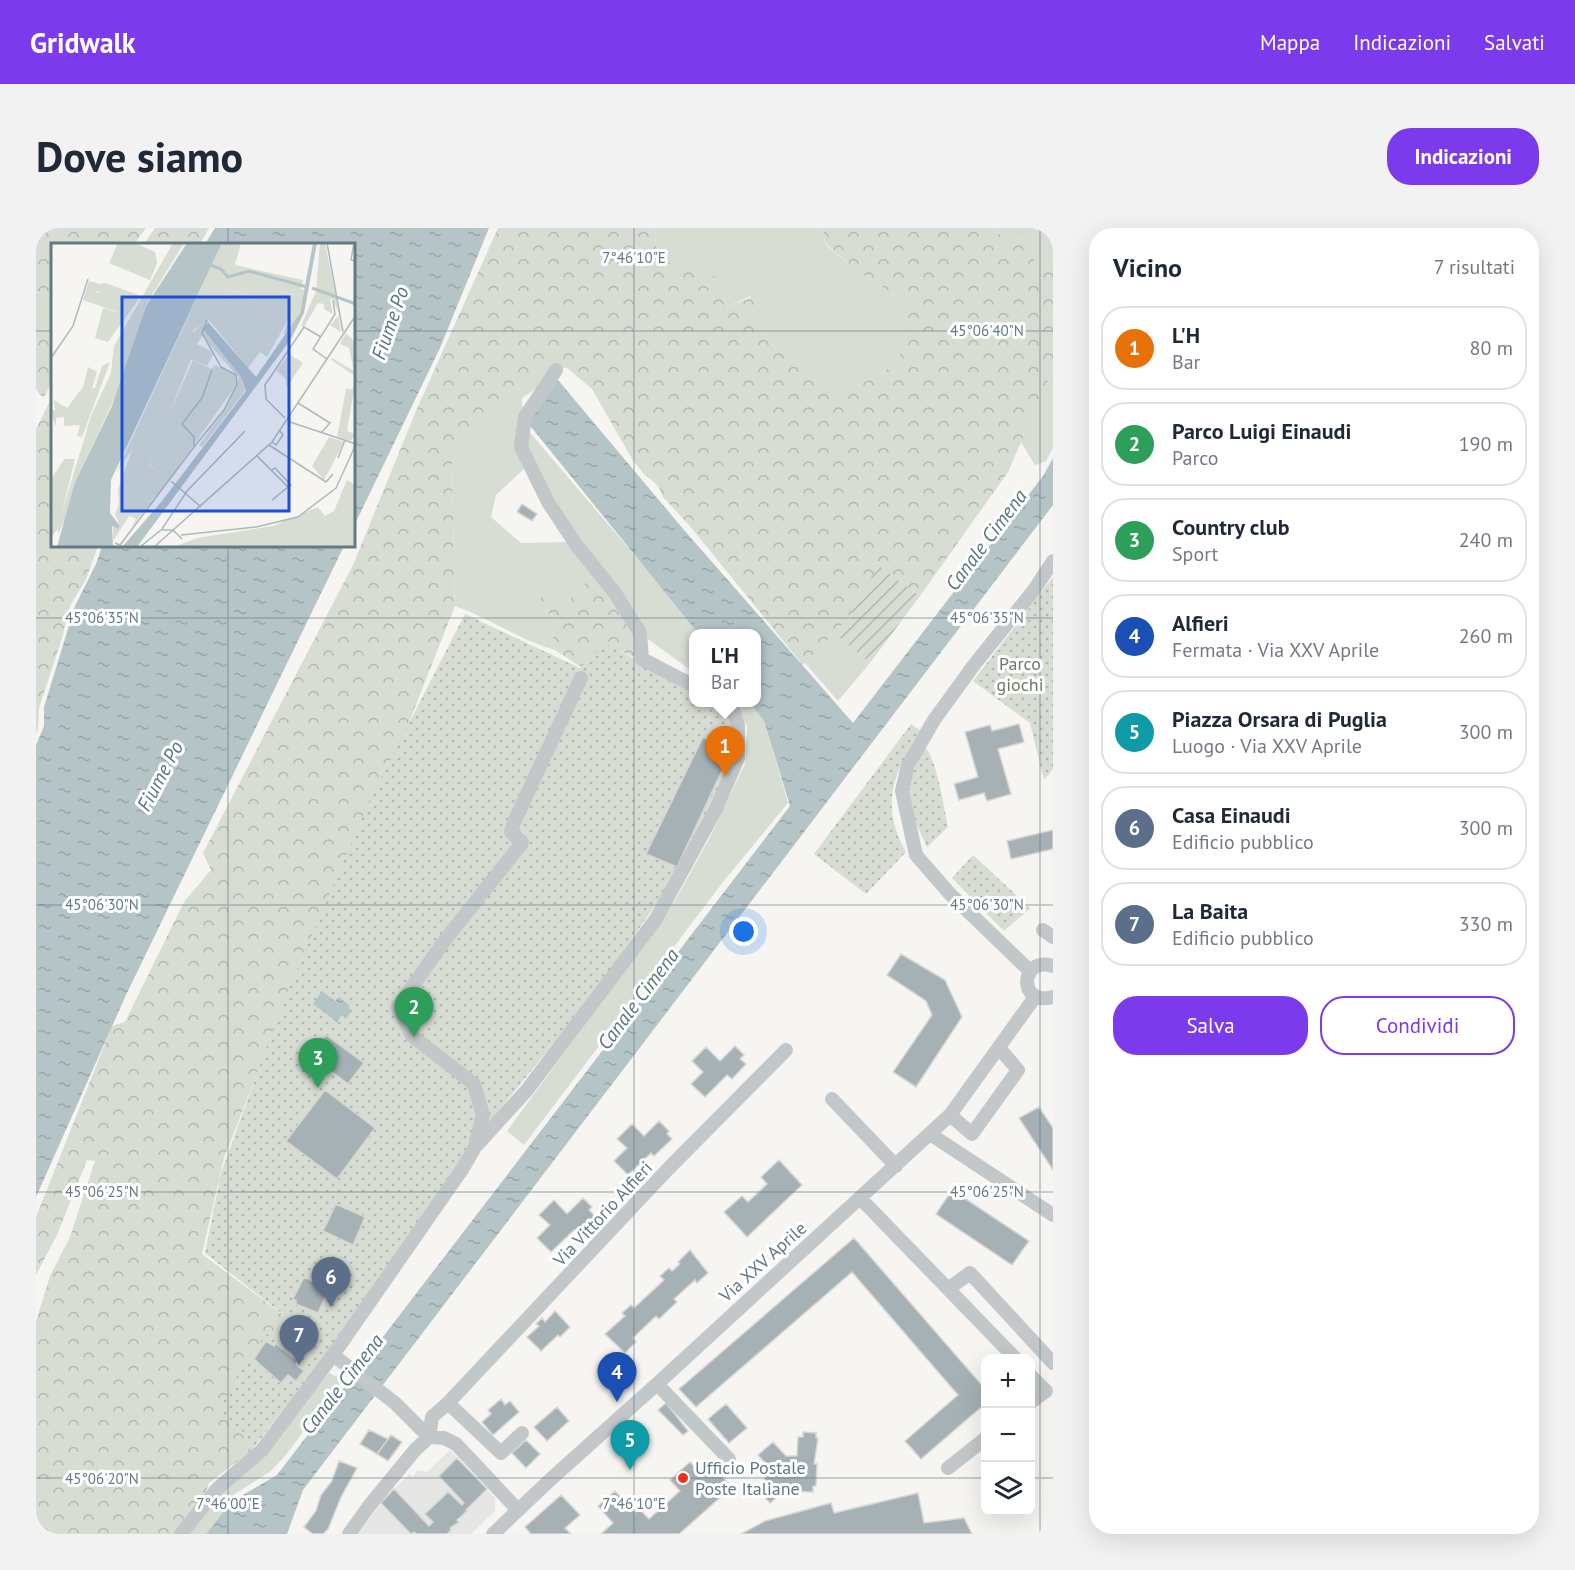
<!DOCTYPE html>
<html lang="it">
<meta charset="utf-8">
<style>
:root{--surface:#fff;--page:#f2f2f3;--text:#1f2937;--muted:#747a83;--line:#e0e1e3;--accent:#7c3aed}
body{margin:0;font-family:"PT Sans",sans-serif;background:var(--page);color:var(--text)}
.controls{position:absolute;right:18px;bottom:18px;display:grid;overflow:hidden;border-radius:12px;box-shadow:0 6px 24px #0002}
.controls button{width:54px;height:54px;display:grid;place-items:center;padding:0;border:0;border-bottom:2px solid var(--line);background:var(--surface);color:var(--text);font:30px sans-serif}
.you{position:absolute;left:708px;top:704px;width:21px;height:21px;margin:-15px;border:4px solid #fff;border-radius:50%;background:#1a73e8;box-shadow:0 0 0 9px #1a73e833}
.badge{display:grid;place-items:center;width:39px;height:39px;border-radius:50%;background:var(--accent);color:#fff;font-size:20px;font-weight:700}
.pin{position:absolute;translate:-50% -50px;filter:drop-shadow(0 2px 3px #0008)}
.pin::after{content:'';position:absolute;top:32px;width:21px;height:18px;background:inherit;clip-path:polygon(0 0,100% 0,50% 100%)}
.popup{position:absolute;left:653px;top:401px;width:72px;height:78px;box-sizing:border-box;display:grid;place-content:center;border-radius:12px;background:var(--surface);filter:drop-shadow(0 2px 4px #0005);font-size:20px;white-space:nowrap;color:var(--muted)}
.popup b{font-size:22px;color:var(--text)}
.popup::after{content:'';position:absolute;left:50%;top:100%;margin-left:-12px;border:12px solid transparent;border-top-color:var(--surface)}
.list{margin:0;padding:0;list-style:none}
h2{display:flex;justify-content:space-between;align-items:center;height:78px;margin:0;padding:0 24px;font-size:26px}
h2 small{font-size:20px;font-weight:400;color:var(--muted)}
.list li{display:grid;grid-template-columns:39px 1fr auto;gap:18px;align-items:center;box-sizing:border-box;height:84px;margin:0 12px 12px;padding:0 12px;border:2px solid var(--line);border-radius:24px}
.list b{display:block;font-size:22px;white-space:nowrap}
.list p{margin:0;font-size:20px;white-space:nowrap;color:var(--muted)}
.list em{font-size:20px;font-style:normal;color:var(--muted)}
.actions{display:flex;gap:12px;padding:18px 24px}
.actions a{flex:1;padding:14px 0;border:2px solid var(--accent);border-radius:24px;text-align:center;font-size:21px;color:var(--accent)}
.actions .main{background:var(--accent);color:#fff}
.icon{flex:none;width:33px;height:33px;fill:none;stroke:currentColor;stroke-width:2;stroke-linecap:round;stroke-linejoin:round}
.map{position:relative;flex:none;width:1017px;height:1306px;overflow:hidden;border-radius:24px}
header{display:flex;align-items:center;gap:36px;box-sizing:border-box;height:84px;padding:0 30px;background:var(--accent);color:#fff}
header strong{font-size:28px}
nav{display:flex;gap:33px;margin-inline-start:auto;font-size:21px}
.intro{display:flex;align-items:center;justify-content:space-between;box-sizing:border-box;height:144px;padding:0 36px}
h1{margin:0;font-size:42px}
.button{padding:15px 27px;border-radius:24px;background:var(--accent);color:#fff;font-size:21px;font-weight:700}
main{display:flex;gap:36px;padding:0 36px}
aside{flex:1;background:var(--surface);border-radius:24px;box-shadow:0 6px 24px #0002}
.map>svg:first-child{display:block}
</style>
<header>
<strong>Gridwalk</strong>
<nav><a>Mappa</a><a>Indicazioni</a><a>Salvati</a></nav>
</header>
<div class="intro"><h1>Dove siamo</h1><a class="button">Indicazioni</a></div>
<main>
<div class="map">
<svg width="1017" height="1306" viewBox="0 0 1017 1306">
<defs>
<pattern id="forest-crowns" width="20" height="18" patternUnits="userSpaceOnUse" patternTransform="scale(1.5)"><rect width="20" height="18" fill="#d7ddd2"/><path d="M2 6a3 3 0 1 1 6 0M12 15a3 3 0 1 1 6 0" fill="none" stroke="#b2b8b0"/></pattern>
<pattern id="park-dots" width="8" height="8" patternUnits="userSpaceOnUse" patternTransform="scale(1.5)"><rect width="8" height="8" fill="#d7ddd2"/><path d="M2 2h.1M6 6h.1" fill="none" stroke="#b2b8b0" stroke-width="1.8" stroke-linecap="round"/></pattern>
<pattern id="garden-furrows" width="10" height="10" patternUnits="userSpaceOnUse" patternTransform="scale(1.5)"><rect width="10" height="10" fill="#d7ddd2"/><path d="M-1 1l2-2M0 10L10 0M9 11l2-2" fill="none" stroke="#b2b8b0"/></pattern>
<pattern id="water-ripples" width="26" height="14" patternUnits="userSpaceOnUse" patternTransform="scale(1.5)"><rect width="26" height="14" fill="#b5c5c7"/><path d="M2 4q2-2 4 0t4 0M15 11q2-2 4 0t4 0" fill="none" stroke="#97a5a7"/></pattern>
</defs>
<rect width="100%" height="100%" fill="#f6f5f1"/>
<!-- built -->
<path fill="#e6e7e5" d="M414,1222L459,1270V1283L435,1306H322L345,1275L373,1246L377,1249L381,1242L391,1244Z"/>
<!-- grass -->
<path fill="#d7ddd2" d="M618,0H787L789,16L823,44L872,75V106L859,137L831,153L798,163L739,119L716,95L715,68L693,78L657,40L628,33L620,16Z
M960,0H1017V45L1003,41L988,12L966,9Z
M0,64L16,70V85L6,104L0,102Z
M1017,141V220L1010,233L999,237L985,214Z
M506,150L502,159L486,170V178L498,185L490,200L641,377L662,405L658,406L657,444L612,411L584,365L539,306L490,222L489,240L460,267L455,289L485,315L534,314L559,345L529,376L499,377L522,391L516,406L519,422C481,411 454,390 419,378L416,235L431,205L482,161Z
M798,405L834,435L802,473L769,435Z
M700,475H714L728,493L752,575L687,654L488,917L471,903L639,673L673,611L709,536L711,499Z
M293,1145L299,1148L306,1146L309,1149L249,1228L235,1243L197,1267L195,1274L170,1306H151L168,1283L229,1223Z"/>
<!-- forest -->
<path fill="url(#forest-crowns)" d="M0,0H110L98,16H16V70L0,64Z
M119,0H173L164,16H108Z
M462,0H618L620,17L628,33L657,40L690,53L687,72L693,78L727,65V83L716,95L739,119L798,163L831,153L859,137L872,106V75L823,44L789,15L787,0H960L966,9L988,12L1003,41L1017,45V141L972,244L884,368L843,338L816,387L767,437L653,297L627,269L622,258L607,245L596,231L556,161L530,139L482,161L431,205L416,235L419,378L345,565L230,823L188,930L166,1026L283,1114L272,1130L210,1206L215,1223L173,1255L169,1267L141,1306H0V1093L14,1048L34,1009L59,933L51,932L21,1007L0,1047V989L76,798L89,794L148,674L175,642L167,625L317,337L380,183Z
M16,85V154L8,169L4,167L0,161V102L6,104Z
M16,169V318H62L50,351L34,378L26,410L3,480L2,500L0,506V201Z
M559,345L600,405V430L568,416L554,445L519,422L516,406L522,391L499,377L510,363L524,365L529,376Z"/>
<!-- park -->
<path fill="url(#park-dots)" d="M1017,349V541L1008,552L994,495L937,453Z
M429,386L544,440L568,415L657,461L658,474L684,475L693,479L700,509L695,540L628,665L558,765L431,922L419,943L308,1103L215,1223L210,1206L181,1185L211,1130L232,1105L272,1130L282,1114L169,1025L185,945L246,777L335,569Z
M875,496L884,502C858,545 843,576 870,624L830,666L778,626Z
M889,519C901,532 908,580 912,599L891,619C886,607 879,595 875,583C868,562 879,537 889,519Z
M937,627L994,680L968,703L916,650Z"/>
<!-- garden -->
<path fill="url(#garden-furrows)" d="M843,338L884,368L834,435L798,405L816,387L815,381Z"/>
<!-- water -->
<path fill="url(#water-ripples)" d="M179,0H453L404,120L318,298V16H169Z
M522,152L648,302L817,495L1007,248L1017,230V277L267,1262L251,1306H170L195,1274L241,1247L754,578L728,493L714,475L720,474V406L662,405L491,194Z
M66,318H308L90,767L0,969V517L8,498V479L39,378L60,336Z
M286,763L299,773L303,769L313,777L314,785L310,790L306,787L301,794L277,776Z"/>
<!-- building -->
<path fill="#a6b1b5" stroke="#d7d6d4" stroke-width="1.5" d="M486,276L501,286L496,293L481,284Z
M983,496L988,514L962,521L975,566L951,573L948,565L923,572L918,556L942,549L929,504L954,497L956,503Z
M667,509L695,523L641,639L610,626Z
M1017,602V621L975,631L971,613Z
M865,726L909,752L926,789L880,859L857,844L896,787L890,773L851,747Z
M290,807L328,835L312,856L274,827Z
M699,818L708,827L704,831L710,836L696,851L691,847L669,869L655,856L667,844L656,833L670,819L684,833Z
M289,862L339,900L301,951L250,913Z
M1003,879L1017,900V942L983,890Z
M623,893L633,903L631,906L636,911L618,928L615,925L592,947L578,933L591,920L581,911L596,896L608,908Z
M743,932L766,957L711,1009L688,984L706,968L712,974L731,956L725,949Z
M916,962L993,1013L976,1037L900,986Z
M547,970L556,979L553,982L559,988L542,1006L538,1002L515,1024L501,1010L514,997L503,987L518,972L531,986Z
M300,976L329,989L317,1017L287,1003Z
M818,1010L950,1162V1175L885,1231L869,1213L922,1167L816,1044L660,1179L643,1161Z
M654,1022L672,1045L661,1055L659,1052L638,1071L641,1074L623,1091L620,1088L597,1110L600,1114L589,1125L569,1106L589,1088L586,1085L595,1077L598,1080L628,1052L624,1048L633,1040L636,1043L644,1036L642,1034Z
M268,1049L293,1061L282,1085L260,1076V1072L257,1071Z
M519,1083L534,1099L524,1109L522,1107L505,1123L491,1109L503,1098L500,1096L506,1090L509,1094Z
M230,1113L238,1118L240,1116L262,1133L260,1137L268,1143L260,1153L252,1147L245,1155L218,1131Z
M465,1171L469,1177L474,1173L483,1184L457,1207L446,1194L455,1186L452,1182Z
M630,1175L652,1203L647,1207L622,1182Z
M690,1176L711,1200L693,1215L672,1191Z
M521,1179L533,1193L511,1213L498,1199Z
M333,1202L352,1211L341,1226L324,1216Z
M767,1204L780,1205V1210H782L778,1236H781L780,1258H777V1264L748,1263L734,1275L720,1260L728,1253L733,1239L722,1227L737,1214L750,1228H761L762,1209H767Z
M355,1207L366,1214L352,1233L341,1226Z
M490,1212L504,1226L490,1240L476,1225Z
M421,1230L451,1261L430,1282L431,1283L421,1292L423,1294L414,1300L415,1302L411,1306H381L378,1304L375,1306L345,1275L358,1261L393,1298L397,1294L389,1286L412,1264L426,1277L428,1275L403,1248Z
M303,1233L321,1240L305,1269L292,1301L287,1306H277L268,1299L280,1283L285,1267L296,1253Z
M654,1234L664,1245L674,1235L696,1259L643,1306H565L577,1295L562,1278L579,1263L599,1284L603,1281L613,1291L644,1263L634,1252Z
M654,1234L664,1245L674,1235L696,1259L643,1306H565L577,1295L562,1278L579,1263L599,1284L603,1281L613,1291L644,1263L634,1252Z
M882,1265L888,1295L928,1290L936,1306H705L729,1293L795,1275L798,1285Z
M525,1267L544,1287L529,1300L535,1306H495L489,1299Z"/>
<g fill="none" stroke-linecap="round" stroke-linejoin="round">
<!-- street -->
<path stroke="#c2c7c9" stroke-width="14" d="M520,142L489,189L485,219L512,274L541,318L579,365L604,405L606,431L658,458
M1007,702L1017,709
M1017,738C984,727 981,779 1017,769
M994,743L914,666L880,627L866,563L872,537L898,492L938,437L998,362L1017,333
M796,871L860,938
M914,887L936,906L982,842L963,820
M894,906L1017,987
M441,917L491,862L620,691L680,581L702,530V497L696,478L690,474
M824,970L979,1130
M912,1061L934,1045L1017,1135
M297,1127L359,1175L393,1209L408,1210L420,1216L482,1282
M994,1147L1010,1163L994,1175
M621,1156L693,1231
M412,1175L465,1225L486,1205
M912,1240L950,1210
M145,1306L181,1261L226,1222L297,1127L427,940L438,921L447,887L438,856L376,808L362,779L409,712L486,615L475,604L478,594L545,450
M313,1306L333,1278L379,1222L393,1209L396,1189L412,1175L632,941L750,822
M457,1306L516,1250L621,1156L914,887L999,769"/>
</g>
<!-- ticks -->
<path fill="none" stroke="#637a84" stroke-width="1.5" stroke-opacity="0.45" d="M192,0V16M598,0V1306M1004,0V1306M0,103H16M318,103H1017M192,318V1306M0,390H1017M0,677H1017M0,964H1017M0,1250H950M994,1250H1017"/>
<!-- markers -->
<circle fill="#ec301b" stroke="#fff" stroke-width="2" cx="647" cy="1250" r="6"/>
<g text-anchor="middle" stroke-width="6" stroke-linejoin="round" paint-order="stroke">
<!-- park labels -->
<g font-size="18" fill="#6a7b62" stroke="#fff">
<text x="984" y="442">Parco<tspan x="984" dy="21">giochi</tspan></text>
</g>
<!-- street labels -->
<g font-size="18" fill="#637a84" stroke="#fff">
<text transform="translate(567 986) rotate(-47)" y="6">Via Vittorio Alfieri</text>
<text transform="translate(727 1034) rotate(-42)" y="6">Via XXV Aprile</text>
</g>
<!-- poi labels -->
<g font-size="18" fill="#637a84" stroke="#fff" text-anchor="start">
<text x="659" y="1246">Ufficio Postale<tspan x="659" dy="21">Poste Italiane</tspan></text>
</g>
<!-- water labels -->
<g font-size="20" font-style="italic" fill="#5a767a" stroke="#fff">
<text transform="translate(354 95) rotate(-71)" y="7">Fiume Po</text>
<text transform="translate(950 312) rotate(-53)" y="7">Canale Cimena</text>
<text transform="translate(124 548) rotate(-62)" y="7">Fiume Po</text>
<text transform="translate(602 771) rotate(-53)" y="7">Canale Cimena</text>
<text transform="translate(306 1156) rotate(-52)" y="7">Canale Cimena</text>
</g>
</g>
<!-- overview -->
<g transform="translate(15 15)">
<rect width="304" height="304" fill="#f6f5f1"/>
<path d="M67,0H84L104,9L106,20L99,37L58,20ZM38,38L49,41L51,49L43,48L75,66L72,71L32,57ZM250,46L254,47L248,72L235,92L233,89L243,63L229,55L228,49L248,51ZM180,48L200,52L214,66L212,76L202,80L174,59L172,52ZM154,78L152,86L190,134L194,148L151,204L148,202L176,164L188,135L151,93L146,101L163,110L156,123L140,116L139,92Z" fill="#d7ddd2"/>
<path d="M122,0H133L95,62L69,144L24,239L21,259L7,292V286L0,294V237L13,216H24L11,269L40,173L60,130L63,103ZM171,0H190L184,22L252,37L250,46L248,51L228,49L229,55L244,62L239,73L216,114L209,109L197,125L158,77L142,87L140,116L98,222L118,236L110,235L106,251L80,285L85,276L78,273L62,298V284L69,283L64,271L68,261L67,246L81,207L65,230ZM180,48L200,52L214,66L212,76L202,80L189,70L190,64L185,66L174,59L172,52ZM55,40L90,53L57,99L44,95L52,65L72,71L75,66L43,50L50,49L49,41ZM59,119L31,194L26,193L29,182L13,183V174L5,175V183L0,172V167H4L3,157L16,165L32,144L37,124L46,129L41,145H44L51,123ZM296,237L304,242V304H123L146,295L222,283L267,264L274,273L283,268Z" fill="#d7ddd2" fill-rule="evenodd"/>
<path d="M269,0H274L285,53L290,89L279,82L288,72L282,56L279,57L282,71L273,66V61L267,60L253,84L250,83L265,48ZM295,90L302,97L305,119L304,140L296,188L304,191L300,198L286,194L295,146H302L304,133L280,117L281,115L303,128L298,105L289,101ZM238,111L252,120L236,144L234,135L225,128ZM142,117L160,126L164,122L185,132V142L106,254L101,248L106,239L109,235L117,236L99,222L102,208ZM278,194L293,199L273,237L261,223Z" fill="#d7ddd2"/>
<path d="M136,0H171L60,237L59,270L69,283L67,286L61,283L62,304H71L111,258L195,148L190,134L152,86L157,79L205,134L249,70L262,0H266L253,70L240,96L86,304H6L24,239L61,163L95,63Z" fill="#b5c5c7"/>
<path fill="none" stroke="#b5c5c7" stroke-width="3" d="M159,22L170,26L177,34L198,28L256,44M261,45L305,61"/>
<path fill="none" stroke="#aeb9bb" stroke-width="1.5" d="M276,0L292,89M303,0L300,17L305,18M0,115L22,83L37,36M276,116L262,106L284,71L282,57M247,160L279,180L270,190M234,175L215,156L214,142L253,84L270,94M239,179L305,201M221,199L225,202L232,192L229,188M218,202L275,239L282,231M143,204L173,167L186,141L185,132L170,124L151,90L156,77M206,213L237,244L221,257M287,215L294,197M221,227L224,225L240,242L237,244M120,238L150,264M111,286L136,248L194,188M130,292L205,284L247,274L285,245L305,201M64,300L69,302L143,204V194L131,181L151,155L161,127M89,304L110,287H122L131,296M103,304L221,199L305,72"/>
<path fill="#1d4ed8" fill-opacity="0.15" stroke="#1d4ed8" stroke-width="3" d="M71,54H238V268H71Z"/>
<rect width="304" height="304" fill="none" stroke="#637a84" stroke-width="3"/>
</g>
<g font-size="15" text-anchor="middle" fill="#637a84" stroke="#fff" stroke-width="6" stroke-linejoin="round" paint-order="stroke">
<text x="598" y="35">7°46'10"E</text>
<text x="951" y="108">45°06'40"N</text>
<text x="66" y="395">45°06'35"N</text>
<text x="951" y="395">45°06'35"N</text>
<text x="66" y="682">45°06'30"N</text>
<text x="951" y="682">45°06'30"N</text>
<text x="66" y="969">45°06'25"N</text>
<text x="951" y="969">45°06'25"N</text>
<text x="66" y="1256">45°06'20"N</text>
<text x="192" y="1281">7°46'00"E</text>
<text x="598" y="1281">7°46'10"E</text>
</g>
</svg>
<div class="controls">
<button>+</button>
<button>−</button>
<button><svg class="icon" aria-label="layers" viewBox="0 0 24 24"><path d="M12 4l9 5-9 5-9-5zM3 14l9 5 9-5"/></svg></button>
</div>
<div class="you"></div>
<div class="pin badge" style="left:689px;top:548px;background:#e8710a">1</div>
<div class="popup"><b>L'H</b>Bar</div>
<div class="pin badge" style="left:378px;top:809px;background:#2e9e5b">2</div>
<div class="pin badge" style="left:282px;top:860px;background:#2e9e5b">3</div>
<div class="pin badge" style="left:581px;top:1174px;background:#1a4fb4">4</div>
<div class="pin badge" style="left:594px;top:1242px;background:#0f9aa8">5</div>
<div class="pin badge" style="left:295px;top:1079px;background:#5c6f8a">6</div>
<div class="pin badge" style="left:263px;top:1137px;background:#5c6f8a">7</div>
</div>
<aside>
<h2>Vicino<small>7 risultati</small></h2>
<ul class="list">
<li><span class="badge" style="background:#e8710a">1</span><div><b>L'H</b><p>Bar</p></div><em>80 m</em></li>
<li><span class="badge" style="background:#2e9e5b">2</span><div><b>Parco Luigi Einaudi</b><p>Parco</p></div><em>190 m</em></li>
<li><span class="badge" style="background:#2e9e5b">3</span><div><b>Country club</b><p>Sport</p></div><em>240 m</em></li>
<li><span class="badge" style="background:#1a4fb4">4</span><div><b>Alfieri</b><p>Fermata · Via XXV Aprile</p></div><em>260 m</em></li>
<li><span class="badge" style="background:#0f9aa8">5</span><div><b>Piazza Orsara di Puglia</b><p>Luogo · Via XXV Aprile</p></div><em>300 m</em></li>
<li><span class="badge" style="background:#5c6f8a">6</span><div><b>Casa Einaudi</b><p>Edificio pubblico</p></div><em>300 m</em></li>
<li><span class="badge" style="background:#5c6f8a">7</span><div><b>La Baita</b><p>Edificio pubblico</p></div><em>330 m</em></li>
</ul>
<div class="actions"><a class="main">Salva</a><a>Condividi</a></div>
</aside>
</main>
